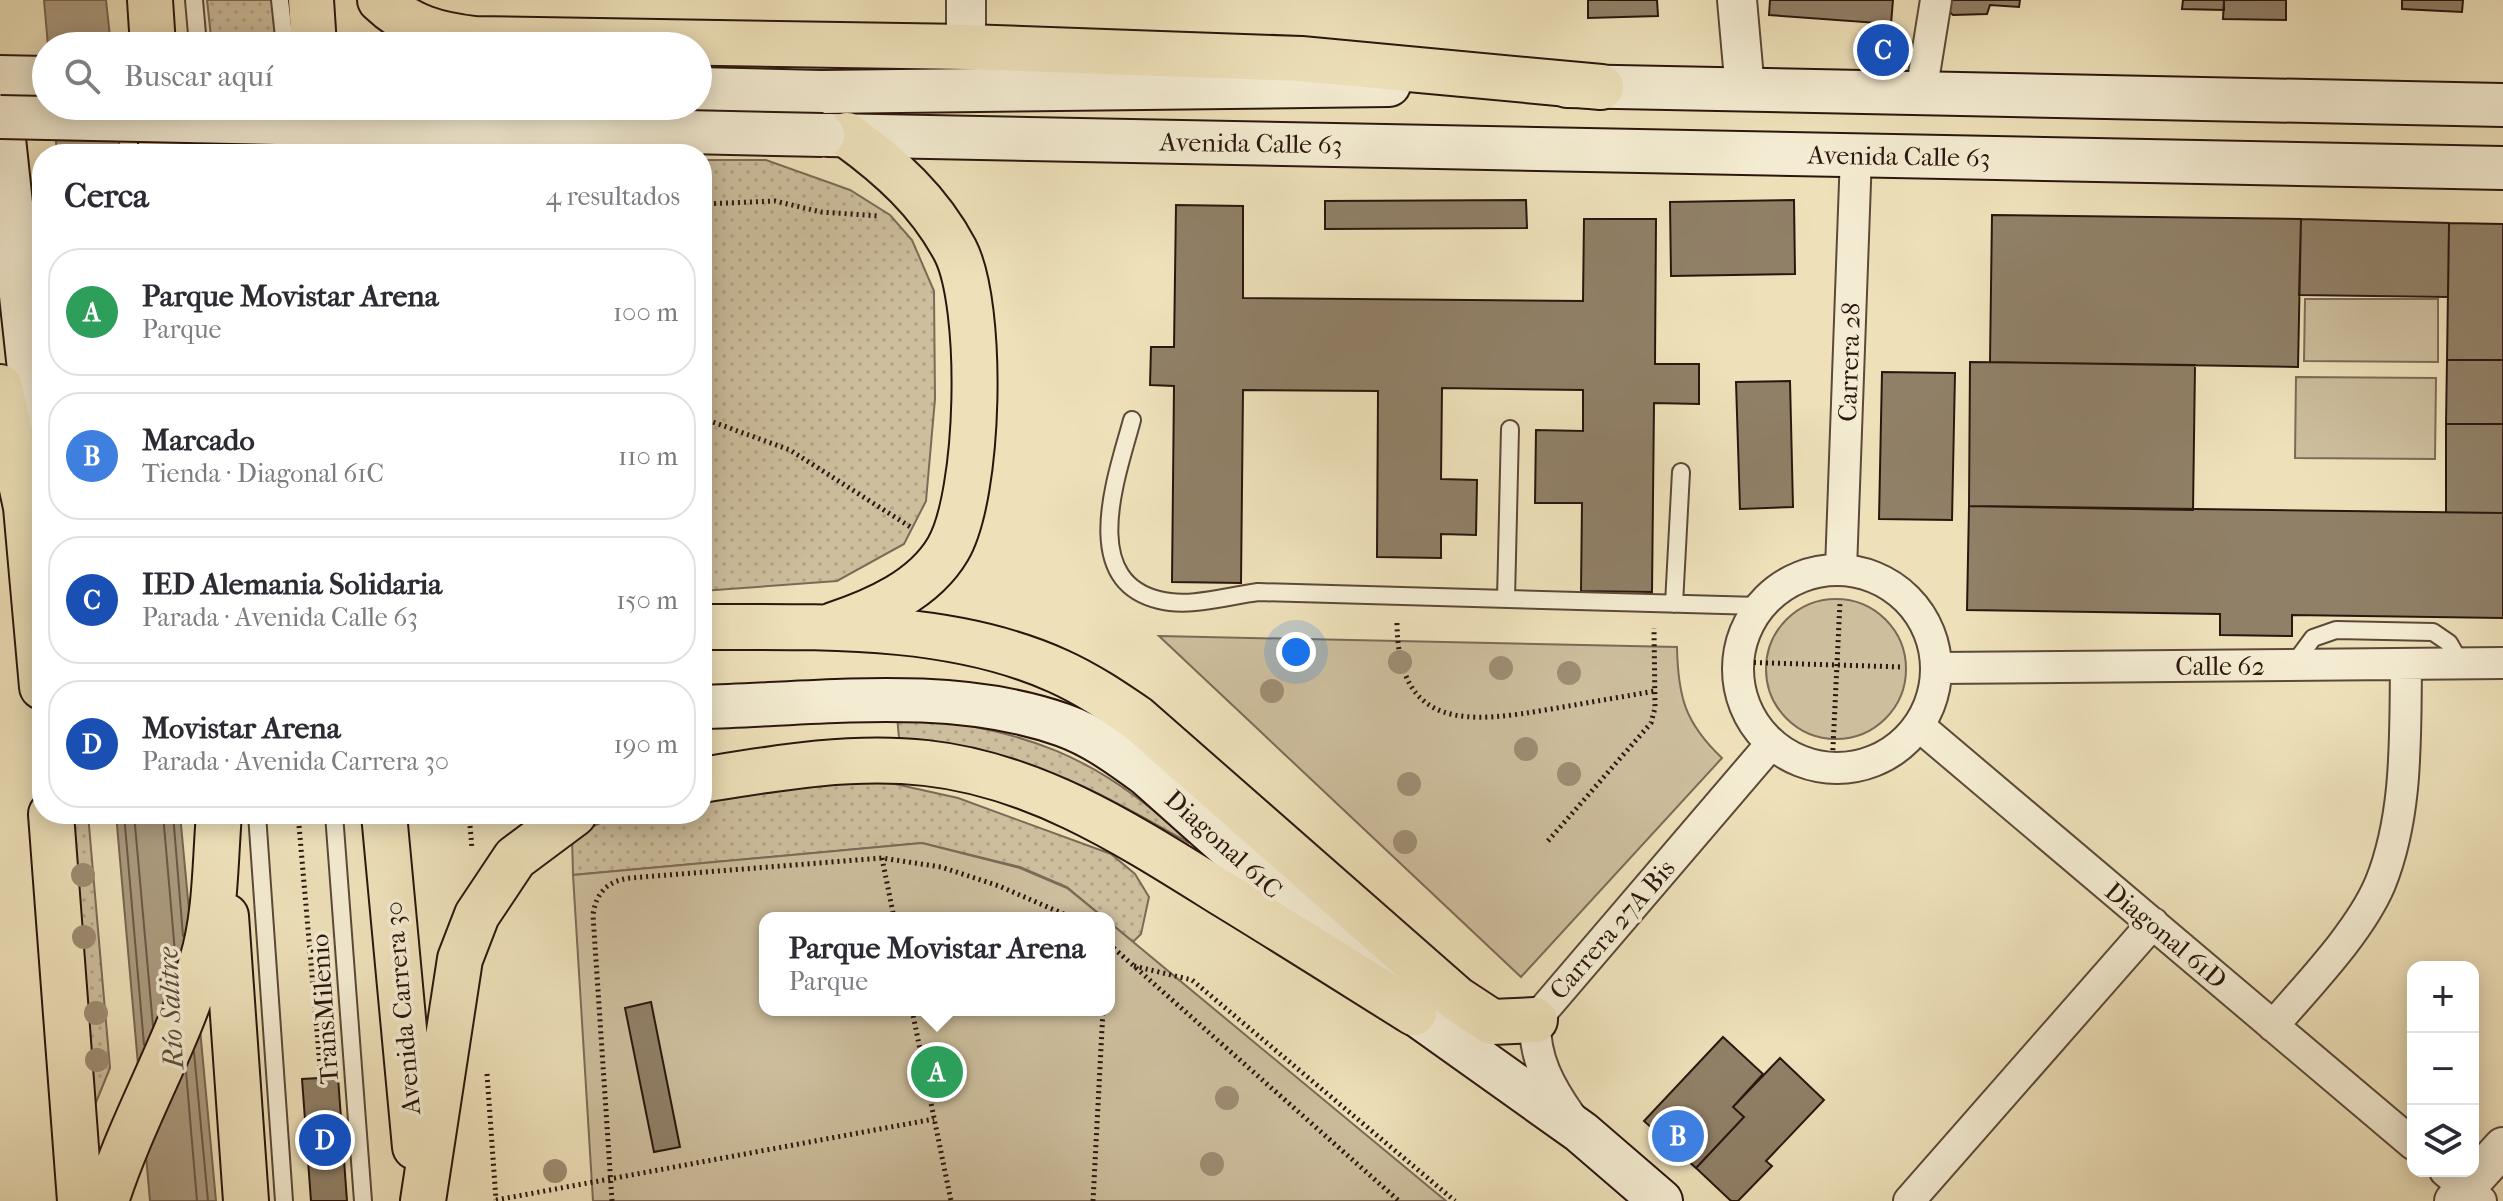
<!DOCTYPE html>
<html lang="es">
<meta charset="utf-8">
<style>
:root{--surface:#fff;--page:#f2f2f3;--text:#2b2b33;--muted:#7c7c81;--line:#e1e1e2;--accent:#0b8043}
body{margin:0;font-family:"IM FELL French Canon",serif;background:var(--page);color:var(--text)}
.controls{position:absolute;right:24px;bottom:24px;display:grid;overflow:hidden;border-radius:16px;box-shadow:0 4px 20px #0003}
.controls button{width:72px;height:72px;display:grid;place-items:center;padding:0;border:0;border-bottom:2px solid var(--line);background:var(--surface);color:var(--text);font:40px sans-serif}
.you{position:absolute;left:1296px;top:652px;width:28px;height:28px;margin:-20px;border:6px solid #fff;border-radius:50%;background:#1a73e8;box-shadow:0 0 0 12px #1a73e833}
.badge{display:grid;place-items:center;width:52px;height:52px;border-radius:50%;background:var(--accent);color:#fff;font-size:26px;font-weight:700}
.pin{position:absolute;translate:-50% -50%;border:4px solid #fff;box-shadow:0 2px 8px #0006}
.popup{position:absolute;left:759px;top:912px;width:356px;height:104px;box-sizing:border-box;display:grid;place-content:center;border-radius:16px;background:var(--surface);filter:drop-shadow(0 2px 6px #0005);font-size:26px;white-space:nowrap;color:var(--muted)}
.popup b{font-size:30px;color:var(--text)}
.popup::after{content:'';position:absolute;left:50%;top:100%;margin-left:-16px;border:16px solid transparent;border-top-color:var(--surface)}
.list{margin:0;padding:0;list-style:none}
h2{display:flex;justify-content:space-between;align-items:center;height:104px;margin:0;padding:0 32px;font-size:34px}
h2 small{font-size:26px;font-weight:400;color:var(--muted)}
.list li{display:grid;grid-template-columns:52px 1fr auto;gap:24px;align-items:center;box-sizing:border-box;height:128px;margin:0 16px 16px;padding:0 16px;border:2px solid var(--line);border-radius:32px}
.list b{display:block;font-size:30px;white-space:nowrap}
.list p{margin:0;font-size:26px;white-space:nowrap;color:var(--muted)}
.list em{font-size:26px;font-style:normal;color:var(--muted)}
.icon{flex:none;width:44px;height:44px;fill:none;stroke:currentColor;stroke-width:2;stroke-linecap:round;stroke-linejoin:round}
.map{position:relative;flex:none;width:2503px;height:1201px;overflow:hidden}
.search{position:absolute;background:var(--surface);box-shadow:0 4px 20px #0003;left:32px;top:32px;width:680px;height:88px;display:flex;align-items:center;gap:20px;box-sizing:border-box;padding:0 28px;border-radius:44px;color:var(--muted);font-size:30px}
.panel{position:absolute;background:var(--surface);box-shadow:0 4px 20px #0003;left:32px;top:144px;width:680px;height:680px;border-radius:32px}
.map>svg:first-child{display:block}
</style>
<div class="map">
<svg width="2503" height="1201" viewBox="0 0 2503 1201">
<defs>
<pattern id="grass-dots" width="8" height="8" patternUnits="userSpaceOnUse" patternTransform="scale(2)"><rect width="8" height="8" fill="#cdbe9d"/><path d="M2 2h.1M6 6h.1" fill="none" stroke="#b0a386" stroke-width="1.8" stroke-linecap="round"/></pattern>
</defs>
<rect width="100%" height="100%" fill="#eee1ba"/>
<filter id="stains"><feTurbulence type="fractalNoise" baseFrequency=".0025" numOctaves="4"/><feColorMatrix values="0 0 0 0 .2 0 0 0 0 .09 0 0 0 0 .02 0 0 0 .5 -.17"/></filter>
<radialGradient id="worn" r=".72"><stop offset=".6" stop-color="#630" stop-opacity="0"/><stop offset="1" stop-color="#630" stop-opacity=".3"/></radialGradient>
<!-- grass -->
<path fill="url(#grass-dots)" stroke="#7c6a56" stroke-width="2" d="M207,0H272L276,46H212Z
M702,160H766L850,190L890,215L912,240L934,291L935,399L926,501L904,544L837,581L702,591Z
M897,716C1019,727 1101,755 1189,843C1151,822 1113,799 1073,782C1017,759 958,747 899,738Z
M886,782L958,798L1111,854L1135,874L1149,897L1141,934L1133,942L1109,922V918H1104L1067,887L1020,867L922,843L573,875L572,837L618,814H702V797L844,783Z
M69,814H88L110,1068L90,1117Z"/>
<!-- park -->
<path fill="#cdbe9d" stroke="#7c6a56" stroke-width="2" d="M2305,299H2438V362L2304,361Z
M2296,377L2436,378L2435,459L2295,458Z
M1766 669a70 70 0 1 1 140 0a70 70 0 1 1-140 0Z
M1159,636L1677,647C1678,697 1685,723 1722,758L1521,977Z
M922,843L1020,868L1067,888L1104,918H765V1010H1109V922L1446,1201H593L573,875Z"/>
<!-- water -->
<path fill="#ac9c80" stroke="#786652" stroke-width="2" d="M44,0H106L111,46H48Z
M53,106H116L120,154H57Z
M116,814H180L216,1201H150Z"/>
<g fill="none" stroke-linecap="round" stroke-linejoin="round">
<!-- shore -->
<path stroke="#6c5947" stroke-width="2" d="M124,814L144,1045
M134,814L153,1026
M163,814L176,964
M173,814L183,936
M194,1052L208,1201
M186,1071L197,1201"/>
</g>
<!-- building -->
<path fill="#908067" stroke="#2b160e" stroke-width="2" d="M1588,0H1657L1658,16L1588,18Z
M1770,0H1893L1891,24L1769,15Z
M1945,0H2020L2019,7L1990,5L1987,14L1953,15L1944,7Z
M2183,0H2224V10L2182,9Z
M2224,0H2286V20L2223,19Z
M2402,0H2463L2462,12L2402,9Z
M1526,200L1527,228L1325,229V201Z
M1794,200L1795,274L1671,276L1670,202Z
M1176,205L1243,206V298L1583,301L1584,219H1656L1655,364H1699V404L1654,403L1652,592L1581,591L1582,503H1535L1536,430L1583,431V390L1442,388L1441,479L1477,480L1476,535L1441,534V558L1377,557L1378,391L1243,390L1241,583L1172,582L1174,386L1150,385L1151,347H1174Z
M1992,215L2301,219L2298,367L1990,362Z
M2301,219L2449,223L2448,297L2299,295Z
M2449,223L2503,224V360H2447Z
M2447,360H2503V424H2446Z
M1970,362L2195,365L2193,510L1969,506Z
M1882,372L1955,373L1952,520L1879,519Z
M1790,381L1793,507L1740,509L1736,382Z
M2446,424H2503V513H2446Z
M1969,506L2503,513V618L2292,615V636L2220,635V614L1967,610Z
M651,1002L680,1147L654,1152L625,1008Z
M1723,1037L1763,1074L1733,1107L1744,1117L1696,1168L1644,1121Z
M1780,1058L1824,1100L1766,1161L1772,1166L1738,1201H1731L1696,1168L1744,1117L1733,1107Z
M338,1077L347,1201H311L302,1079Z"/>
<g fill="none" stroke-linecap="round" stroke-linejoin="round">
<defs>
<path id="service" d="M194,0L198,46
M280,0L285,46
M204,124L207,154
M294,124L297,154
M1132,420C1118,473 1077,580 1159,600C1190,608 1227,596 1258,592L1759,606
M1506,599L1510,429
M1674,604L1681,472
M2293,665L2313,638L2336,630L2433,632L2449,643L2461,664
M257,814L284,1201
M334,814L363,1201"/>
<path id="minor" d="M1921,93L1936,0
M1841,569L1856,155
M1738 669a99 99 0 1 1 198 0a99 99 0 1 1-198 0Z
M1937,668L2503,663
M1919,726L2413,1144
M2273,1026C2308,985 2359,933 2380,884C2408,815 2405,737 2406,665
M1571,1117C1549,1086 1534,1058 1535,1020L1771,744
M2445,1171L2481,1201
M1909,1201L2153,923"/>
<path id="tertiary" d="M966,0V47
M1737,0L1745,90
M2454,1201L2503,1147"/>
<path id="secondary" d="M0,77L46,78
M1567,86L2503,105
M698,89L821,92L1389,85
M0,102L42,489
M828,135L2503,168
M702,707C819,704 950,685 1063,725C1094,736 1121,756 1147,775L1414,1013L1581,1132L1661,1201"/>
<path id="trunk" d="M150,0L153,46
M311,0L314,46
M380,0C408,27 438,35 475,39L966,47L1301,59L1601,87
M158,106L162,154
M318,106L322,154
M0,387L26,507L42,687
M833,625C875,611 924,590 948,549C980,494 984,306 955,250C929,201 891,167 847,135
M702,627C819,627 950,622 1058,671C1087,684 1112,701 1137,718L1457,999L1492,1022L1535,1020
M702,780C776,768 850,755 926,763C1037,775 1130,836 1223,894C1287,933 1350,973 1414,1013
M51,814L80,1201
M384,814L415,1147
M226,916L246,1201
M106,1201C132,1119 178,1043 202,961C216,915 215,862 219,814
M423,1201L460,959L477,915L515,858L574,814"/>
</defs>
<!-- service casing -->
<use href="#service" stroke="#5c4939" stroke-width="20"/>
<!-- minor casing -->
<use href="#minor" stroke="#5c4939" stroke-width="34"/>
<!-- tertiary casing -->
<use href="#tertiary" stroke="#5c4939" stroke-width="42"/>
<!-- secondary casing -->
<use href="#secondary" stroke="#2b160e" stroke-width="46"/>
<!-- trunk casing -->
<use href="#trunk" stroke="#2b160e" stroke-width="48"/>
<!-- path -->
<path stroke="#2b160e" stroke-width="5" stroke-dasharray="2 4" stroke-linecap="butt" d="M702,204L775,201L821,212L879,216
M702,418L790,450L912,528
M1397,623C1398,732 1470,723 1551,709C1586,703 1621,697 1655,691
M1736,662L1903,667
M1832,768L1840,602
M298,814L321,1078
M469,814L472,849
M1548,841L1651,723L1655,708L1654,628
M882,858L894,918
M1109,944L1399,1201
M1134,966L1192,980L1455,1201
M912,1010L951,1201
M487,1074L496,1200
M496,1200L934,1119
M612,1201L593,915C596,892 608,881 630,878L882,858L941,867L999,886L1073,918
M1093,1201L1103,1010"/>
<!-- service -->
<use href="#service" stroke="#f4ecd2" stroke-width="16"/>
<!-- minor -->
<use href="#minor" stroke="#f4ecd2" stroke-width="30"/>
<!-- tertiary -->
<use href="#tertiary" stroke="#f4ecd2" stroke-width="38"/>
<!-- secondary -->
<use href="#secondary" stroke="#f4ecd2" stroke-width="42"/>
<!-- trunk -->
<use href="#trunk" stroke="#eee1ba" stroke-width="44"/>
<defs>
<path id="secondary-bridge" d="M0,117L823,135"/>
</defs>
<!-- secondary-bridge casing -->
<use href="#secondary-bridge" stroke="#2b160e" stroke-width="46" stroke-linecap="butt"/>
<!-- secondary-bridge -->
<use href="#secondary-bridge" stroke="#f4ecd2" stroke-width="42"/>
</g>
<!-- trees -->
<g fill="#9e8d73">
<circle cx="1400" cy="662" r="12"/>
<circle cx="1501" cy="668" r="12"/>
<circle cx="1569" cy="673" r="12"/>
<circle cx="1272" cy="691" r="12"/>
<circle cx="1526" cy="749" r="12"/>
<circle cx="1569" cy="774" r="12"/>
<circle cx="1409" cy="784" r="12"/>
<circle cx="1405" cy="842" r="12"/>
<circle cx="83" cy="875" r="12"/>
<circle cx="84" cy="937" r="12"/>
<circle cx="96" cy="1013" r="12"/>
<circle cx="97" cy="1060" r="12"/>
<circle cx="1227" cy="1098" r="12"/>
<circle cx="1212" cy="1164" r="12"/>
<circle cx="555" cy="1171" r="12"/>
</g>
<g text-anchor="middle" stroke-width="7" stroke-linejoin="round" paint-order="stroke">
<!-- street labels -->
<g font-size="26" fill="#2b160e" stroke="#f4ecd2">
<text transform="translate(1251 143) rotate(1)" y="9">Avenida Calle 63</text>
<text transform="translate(1899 156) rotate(1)" y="9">Avenida Calle 63</text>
<text transform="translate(1849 362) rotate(-88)" y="9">Carrera 28</text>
<text x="2220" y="675">Calle 62</text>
<text transform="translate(1224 844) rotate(42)" y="9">Diagonal 61C</text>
<text transform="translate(1612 929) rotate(-49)" y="9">Carrera 27A Bis</text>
<text transform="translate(2166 935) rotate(40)" y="9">Diagonal 61D</text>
<text transform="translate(402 1008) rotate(-95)" y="9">Avenida Carrera 30</text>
<text transform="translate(324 1009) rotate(-94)" y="9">TransMilenio</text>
</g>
<!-- water labels -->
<g font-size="28" font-style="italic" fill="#5f4c3c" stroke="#f4ecd2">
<text transform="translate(170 1008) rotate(-93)" y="10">Río Salitre</text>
</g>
</g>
<rect width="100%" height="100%" filter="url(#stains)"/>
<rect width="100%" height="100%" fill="url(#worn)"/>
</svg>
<div class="controls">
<button>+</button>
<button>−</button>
<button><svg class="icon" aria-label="layers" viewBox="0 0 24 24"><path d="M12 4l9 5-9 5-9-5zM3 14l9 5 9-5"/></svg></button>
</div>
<div class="you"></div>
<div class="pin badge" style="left:937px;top:1072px;background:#2e9e5b">A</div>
<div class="popup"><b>Parque Movistar Arena</b>Parque</div>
<div class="pin badge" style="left:1678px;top:1136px;background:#3f7fe0">B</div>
<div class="pin badge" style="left:1883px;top:50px;background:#1a4fb4">C</div>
<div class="pin badge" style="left:325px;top:1140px;background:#1a4fb4">D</div>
<div class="search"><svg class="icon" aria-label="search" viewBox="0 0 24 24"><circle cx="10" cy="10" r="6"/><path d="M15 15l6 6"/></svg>Buscar aquí</div>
<section class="panel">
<h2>Cerca<small>4 resultados</small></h2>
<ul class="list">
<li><span class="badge" style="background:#2e9e5b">A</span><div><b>Parque Movistar Arena</b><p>Parque</p></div><em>100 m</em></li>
<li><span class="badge" style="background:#3f7fe0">B</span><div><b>Marcado</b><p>Tienda · Diagonal 61C</p></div><em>110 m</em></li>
<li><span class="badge" style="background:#1a4fb4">C</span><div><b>IED Alemania Solidaria</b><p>Parada · Avenida Calle 63</p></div><em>150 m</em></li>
<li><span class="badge" style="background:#1a4fb4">D</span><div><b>Movistar Arena</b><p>Parada · Avenida Carrera 30</p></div><em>190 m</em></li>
</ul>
</section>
</div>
